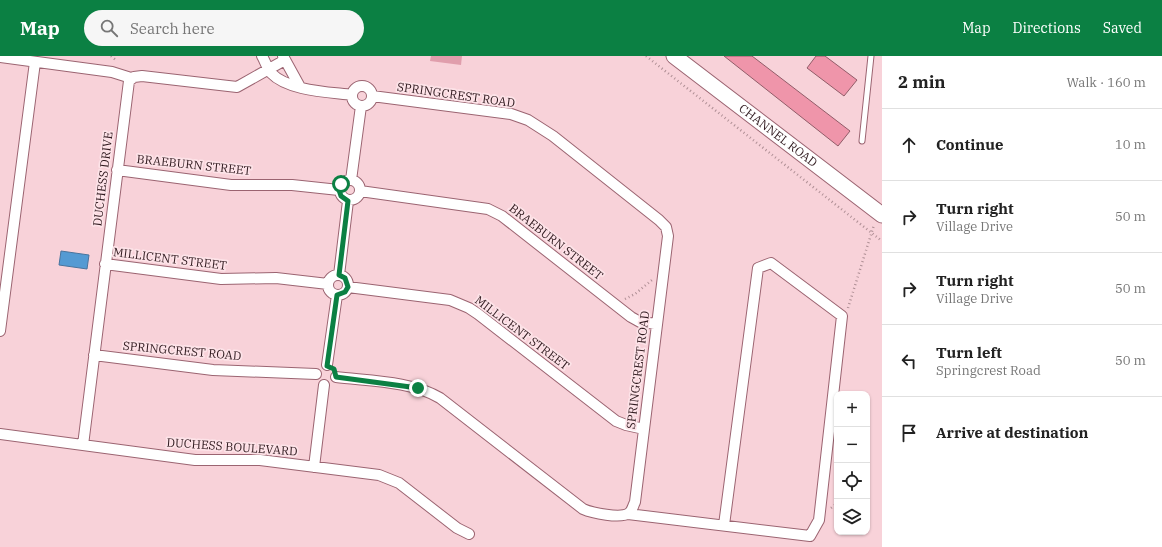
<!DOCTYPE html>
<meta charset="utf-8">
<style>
:root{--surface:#fff;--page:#f6f6f6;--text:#222;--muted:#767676;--line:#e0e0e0;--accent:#0b8043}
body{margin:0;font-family:"IBM Plex Serif",serif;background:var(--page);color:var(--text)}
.controls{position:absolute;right:12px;bottom:12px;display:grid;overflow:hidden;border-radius:8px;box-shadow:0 1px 3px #0004}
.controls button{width:36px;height:36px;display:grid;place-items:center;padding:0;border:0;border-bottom:1px solid var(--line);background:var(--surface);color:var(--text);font:20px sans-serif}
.stop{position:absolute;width:12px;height:12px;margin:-9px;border:3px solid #0b8043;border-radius:50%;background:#fff}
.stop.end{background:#0b8043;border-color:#fff;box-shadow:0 1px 4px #0008}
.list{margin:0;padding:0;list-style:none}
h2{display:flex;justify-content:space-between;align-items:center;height:52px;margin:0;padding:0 16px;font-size:17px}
h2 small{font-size:13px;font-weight:400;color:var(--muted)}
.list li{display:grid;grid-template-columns:26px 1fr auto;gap:12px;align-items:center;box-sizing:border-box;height:72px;padding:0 16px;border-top:1px solid var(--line)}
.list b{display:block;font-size:15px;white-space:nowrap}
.list p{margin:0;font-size:13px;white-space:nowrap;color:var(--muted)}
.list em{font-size:13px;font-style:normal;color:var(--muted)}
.icon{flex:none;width:22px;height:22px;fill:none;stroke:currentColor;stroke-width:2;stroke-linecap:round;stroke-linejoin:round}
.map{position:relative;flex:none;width:882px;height:491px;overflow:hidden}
header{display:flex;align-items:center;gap:24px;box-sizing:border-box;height:56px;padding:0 20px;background:var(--accent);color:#fff}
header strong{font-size:19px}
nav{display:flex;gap:22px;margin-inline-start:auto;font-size:14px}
.search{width:280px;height:36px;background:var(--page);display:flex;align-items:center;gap:10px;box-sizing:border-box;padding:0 14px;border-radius:22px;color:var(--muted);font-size:15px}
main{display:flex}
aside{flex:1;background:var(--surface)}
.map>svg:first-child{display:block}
</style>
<header>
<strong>Map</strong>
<div class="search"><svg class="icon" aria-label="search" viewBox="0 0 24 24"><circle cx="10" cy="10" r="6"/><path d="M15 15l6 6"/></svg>Search here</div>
<nav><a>Map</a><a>Directions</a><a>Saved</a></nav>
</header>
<main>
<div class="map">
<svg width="882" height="491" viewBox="0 0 882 491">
<rect width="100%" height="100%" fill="#f8d2d9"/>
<!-- green -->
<path fill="#e09eac" d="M431,0H462L461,9L430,5Z"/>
<!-- water -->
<path fill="#549ad3" stroke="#49749d" d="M61,195L89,199L87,213L59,209Z"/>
<!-- building -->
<path fill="#ef95aa" stroke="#915c68" d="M724,0H752L850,75L838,90Z
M816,0H825L857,24L844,40L807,12Z"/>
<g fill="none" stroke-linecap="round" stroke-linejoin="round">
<defs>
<path id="lane" d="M862,85L871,0"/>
<path id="street" d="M262,0C265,5 267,12 271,17C288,35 329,36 352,39
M283,0L300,31
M0,1L112,16L131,22
M352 40a10 10 0 1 1 20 0a10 10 0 1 1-20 0Z
M117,114L231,129H292L339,134
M340 134a10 10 0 1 1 20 0a10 10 0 1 1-20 0Z
M351,124L361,50
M360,135L488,153L502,160L631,261L640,266L657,268
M105,208L221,223L276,222L328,228
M328 229a10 10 0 1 1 20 0a10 10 0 1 1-20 0Z
M339,219L348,145
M348,231L450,244L469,252L478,258L616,365L626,369L644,373
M0,275L35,6
M94,299L213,314L316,318
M327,309L337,239
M336,321C368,325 412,325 440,342L583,453C592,457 621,463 629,457C632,455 633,450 635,446L668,180L666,171L659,164L553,80L528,64L511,58L372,40
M0,378L195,404H260L379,419L399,427L457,472L469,478
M83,389L129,25L134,21L142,20L237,31L285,4
M314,411L324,329
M628,458L810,480L819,464L842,260L771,207L758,212L724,469"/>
<g id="secondary">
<path id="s1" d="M674,0L882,159"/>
</g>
</defs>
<!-- lane casing -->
<use href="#lane" stroke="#9b6471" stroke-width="7"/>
<!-- street casing -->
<use href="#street" stroke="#9b6471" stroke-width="12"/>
<!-- secondary casing -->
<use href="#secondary" stroke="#9b6471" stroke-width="17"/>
<!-- path -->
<path stroke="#af8f95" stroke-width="2.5" stroke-dasharray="1 3" stroke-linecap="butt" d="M111,0L117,5
M646,0L882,185
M625,243L635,238L652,224
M848,252L874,169
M831,452L836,448L837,431"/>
<!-- lane -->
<use href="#lane" stroke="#fff" stroke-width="5"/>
<!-- street -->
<use href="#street" stroke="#fff" stroke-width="10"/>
<!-- secondary -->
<use href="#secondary" stroke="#fff" stroke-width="15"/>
</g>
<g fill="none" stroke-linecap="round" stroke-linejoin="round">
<!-- route -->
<path stroke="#0b8043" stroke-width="5" d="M341,128L339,134L341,140L348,145L339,219L345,222L348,231L345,236L337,239L327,310L334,313L336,321L418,332"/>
</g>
<g text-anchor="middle" stroke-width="3.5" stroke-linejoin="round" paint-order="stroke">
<!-- street labels -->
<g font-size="12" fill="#301a1f" stroke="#fde3e8">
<text transform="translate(456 39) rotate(8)" y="4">SPRINGCREST ROAD</text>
<text dy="4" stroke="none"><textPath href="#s1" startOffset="131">CHANNEL ROAD</textPath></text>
<text transform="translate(194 109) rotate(6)" y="4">BRAEBURN STREET</text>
<text transform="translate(103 123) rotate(-83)" y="4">DUCHESS DRIVE</text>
<text transform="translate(556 186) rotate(38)" y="4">BRAEBURN STREET</text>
<text transform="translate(170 203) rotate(7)" y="4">MILLICENT STREET</text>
<text transform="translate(522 277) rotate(37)" y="4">MILLICENT STREET</text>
<text transform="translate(182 295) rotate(5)" y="4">SPRINGCREST ROAD</text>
<text transform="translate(638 314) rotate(-83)" y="4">SPRINGCREST ROAD</text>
<text transform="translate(232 391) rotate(4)" y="4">DUCHESS BOULEVARD</text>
</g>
</g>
</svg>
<div class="controls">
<button>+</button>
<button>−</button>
<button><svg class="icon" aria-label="locate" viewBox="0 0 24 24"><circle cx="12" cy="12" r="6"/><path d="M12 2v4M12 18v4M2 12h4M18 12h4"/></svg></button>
<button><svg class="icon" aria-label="layers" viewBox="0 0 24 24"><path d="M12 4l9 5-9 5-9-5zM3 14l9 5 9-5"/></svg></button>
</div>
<div class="stop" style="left:341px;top:128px"></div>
<div class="stop end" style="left:418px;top:332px"></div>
</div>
<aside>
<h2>2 min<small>Walk · 160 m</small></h2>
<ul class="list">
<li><svg class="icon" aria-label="ahead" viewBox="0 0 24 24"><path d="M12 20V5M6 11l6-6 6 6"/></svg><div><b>Continue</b></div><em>10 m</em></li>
<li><svg class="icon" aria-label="right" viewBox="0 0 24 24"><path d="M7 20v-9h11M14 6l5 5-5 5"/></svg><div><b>Turn right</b><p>Village Drive</p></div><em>50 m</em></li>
<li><svg class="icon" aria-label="right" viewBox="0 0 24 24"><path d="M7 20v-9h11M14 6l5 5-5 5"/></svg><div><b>Turn right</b><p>Village Drive</p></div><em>50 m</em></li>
<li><svg class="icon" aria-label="left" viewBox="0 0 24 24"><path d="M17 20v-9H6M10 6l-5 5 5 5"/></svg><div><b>Turn left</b><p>Springcrest Road</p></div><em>50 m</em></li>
<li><svg class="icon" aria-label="arrive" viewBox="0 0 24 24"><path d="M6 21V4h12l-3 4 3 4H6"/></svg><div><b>Arrive at destination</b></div></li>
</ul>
</aside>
</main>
